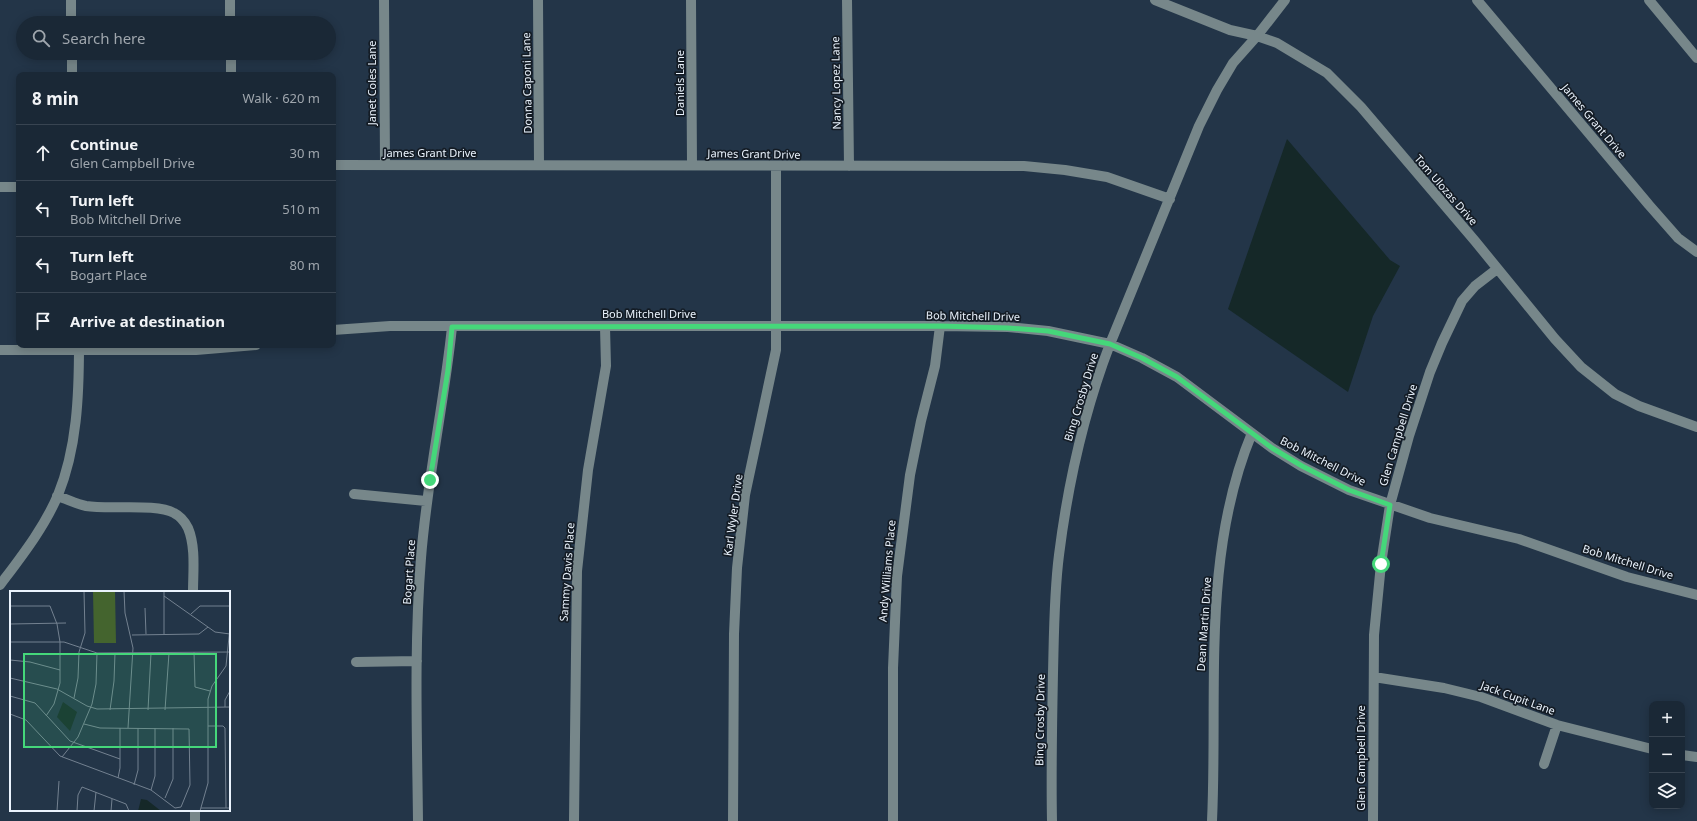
<!DOCTYPE html>
<meta charset="utf-8">
<style>
:root{--surface:#1a2836;--page:#273442;--text:#f1f3f6;--muted:#9fa6ad;--line:#384451}
body{margin:0;font-family:"Noto Sans",sans-serif;background:var(--page);color:var(--text)}
.controls{position:absolute;right:12px;bottom:12px;display:grid;overflow:hidden;border-radius:8px;box-shadow:0 2px 10px #0003}
.controls button{width:36px;height:36px;display:grid;place-items:center;padding:0;border:0;border-bottom:1px solid var(--line);background:var(--surface);color:var(--text);font:20px sans-serif}
.stop{position:absolute;width:12px;height:12px;margin:-9px;border:3px solid #45d77a;border-radius:50%;background:#fff}
.stop.end{background:#45d77a;border-color:#fff;box-shadow:0 1px 4px #0008}
.list{margin:0;padding:0;list-style:none}
h2{display:flex;justify-content:space-between;align-items:center;height:52px;margin:0;padding:0 16px;font-size:17px}
h2 small{font-size:13px;font-weight:400;color:var(--muted)}
.list li{display:grid;grid-template-columns:26px 1fr auto;gap:12px;align-items:center;box-sizing:border-box;height:56px;padding:0 16px;border-top:1px solid var(--line)}
.list b{display:block;font-size:15px;white-space:nowrap}
.list p{margin:0;font-size:13px;white-space:nowrap;color:var(--muted)}
.list em{font-size:13px;font-style:normal;color:var(--muted)}
.icon{flex:none;width:22px;height:22px;fill:none;stroke:currentColor;stroke-width:2;stroke-linecap:round;stroke-linejoin:round}
.map{position:relative;flex:none;width:1697px;height:821px;overflow:hidden}
.search{position:absolute;background:var(--surface);box-shadow:0 2px 10px #0003;left:16px;top:16px;width:320px;height:44px;display:flex;align-items:center;gap:10px;box-sizing:border-box;padding:0 14px;border-radius:22px;color:var(--muted);font-size:15px}
.panel{position:absolute;background:var(--surface);box-shadow:0 2px 10px #0003;left:16px;top:72px;width:320px;height:276px;border-radius:8px}
.map>svg:first-child{display:block}
</style>
<div class="map">
<svg width="1697" height="821" viewBox="0 0 1697 821">
<rect width="100%" height="100%" fill="#233548"/>
<!-- water -->
<path fill="#152828" d="M1287,139L1390,260L1400,266L1373,316L1348,392L1228,309Z"/>
<g fill="none" stroke-linecap="round" stroke-linejoin="round">
<!-- minor -->
<path stroke="#77878a" stroke-width="10" d="M71,0V23
M230,0V23
M384,0L385,165
M538,0L539,165
M691,0L692,165
M847,0L849,166
M1155,0L1230,30L1257,36L1277,43L1327,73L1361,107L1475,241L1555,339L1581,367L1615,394L1639,406L1697,427
M1477,0L1649,205L1678,238L1697,252
M1649,0L1697,58
M72,53V75
M231,53V75
M333,165L1024,166L1065,170L1107,177L1170,199
M0,187H19
M333,330L390,326H940L1008,327L1048,331L1110,344L1142,358L1177,377L1272,448L1301,466L1349,490L1430,518L1519,539L1627,577L1697,595
M0,350H196L256,345
M354,494L426,501
M57,496C67,499 76,504 86,506C109,510 156,503 174,513C180,516 185,522 188,528C196,547 193,572 193,592
M0,585C21,557 44,528 58,495C77,448 79,396 79,345
M356,662L417,661
M1374,677L1444,688L1481,697L1557,725L1652,749
M1682,755L1697,757
M1544,764L1557,725
M195,810V821
M418,821C417,733 414,645 421,558C427,480 444,404 452,327
M574,821L577,571L588,470L606,366L605,327
M733,821L734,634L737,568L745,495L776,350V166
M893,821V668L897,576L910,475L921,421L935,366L940,326
M1052,821C1051,772 1052,722 1053,673C1054,634 1054,594 1059,555C1068,483 1084,412 1110,344L1199,126L1217,90L1233,63L1257,36L1285,0
M1212,821C1218,692 1201,555 1252,433
M1373,821L1374,635L1381,564L1390,505L1409,436L1430,372L1442,343L1462,301L1475,286L1497,269"/>
</g>
<g fill="none" stroke-linecap="round" stroke-linejoin="round">
<!-- route -->
<path stroke="#45d77a" stroke-width="5" d="M430,480L448,370L452,327L940,326L1008,328L1048,331L1110,344L1142,358L1177,377L1272,448L1302,466L1349,490L1390,505L1381,564"/>
</g>
<g text-anchor="middle" stroke-width="3.5" stroke-linejoin="round" paint-order="stroke">
<!-- street labels -->
<g font-size="11" fill="#eaf3fd" stroke="#141c25">
<text transform="translate(372 83) rotate(-90)" y="4">Janet Coles Lane</text>
<text transform="translate(527 83) rotate(-91)" y="4">Donna Caponi Lane</text>
<text transform="translate(680 83) rotate(-90)" y="4">Daniels Lane</text>
<text transform="translate(836 83) rotate(-91)" y="4">Nancy Lopez Lane</text>
<text transform="translate(1594 121) rotate(50)" y="4">James Grant Drive</text>
<text x="430" y="157">James Grant Drive</text>
<text transform="translate(754 154) rotate(1)" y="4">James Grant Drive</text>
<text transform="translate(1446 190) rotate(49)" y="4">Tom Ulozas Drive</text>
<text x="649" y="318">Bob Mitchell Drive</text>
<text transform="translate(973 316) rotate(1)" y="4">Bob Mitchell Drive</text>
<text transform="translate(1081 397) rotate(-73)" y="4">Bing Crosby Drive</text>
<text transform="translate(1398 435) rotate(-73)" y="4">Glen Campbell Drive</text>
<text transform="translate(1323 461) rotate(27)" y="4">Bob Mitchell Drive</text>
<text transform="translate(733 515) rotate(-82)" y="4">Karl Wyler Drive</text>
<text transform="translate(1628 562) rotate(17)" y="4">Bob Mitchell Drive</text>
<text transform="translate(887 571) rotate(-85)" y="4">Andy Williams Place</text>
<text transform="translate(409 572) rotate(-86)" y="4">Bogart Place</text>
<text transform="translate(567 572) rotate(-86)" y="4">Sammy Davis Place</text>
<text transform="translate(1204 624) rotate(-86)" y="4">Dean Martin Drive</text>
<text transform="translate(1518 698) rotate(20)" y="4">Jack Cupit Lane</text>
<text transform="translate(1040 720) rotate(-89)" y="4">Bing Crosby Drive</text>
<text transform="translate(1361 758) rotate(-90)" y="4">Glen Campbell Drive</text>
</g>
</g>
<!-- overview -->
<g transform="translate(10 591)">
<rect width="220" height="220" fill="#233548"/>
<path d="M83,0H105L106,52H84Z" fill="#44642e"/>
<path d="M53,111L67,121L60,140L47,126ZM131,208L137,209L151,220H128Z" fill="#152828"/>
<path fill="none" stroke="#738190" stroke-width="1" d="M114,0L115,22L123,57L118,137M154,5L205,41L220,43M0,15H40L47,33L50,51V92L44,113L36,125M135,17L136,43M181,23L190,15H220M0,33L56,32M154,43V0M122,44L189,43L198,36M0,51H54L87,62L220,61M184,61L185,96L200,100M0,69L20,71L50,79M0,87L47,98L77,115L87,118L220,116M0,105L25,112L60,150L110,168M64,107L68,87L69,61L75,42L74,0M215,116V109L220,100M100,119L104,90L105,62M138,119L141,62M155,119L159,62M0,123L16,129L50,165L141,199L165,217L171,216L180,194L179,138L90,137L74,133M198,135H213L215,137L216,217M52,166L68,146L82,113L86,93L87,62M108,187L110,177V137M124,194L128,179V137M141,199L145,185V137M155,207L163,188V137M191,217H220M47,220L49,190M67,220L68,204L72,196L116,213L119,220M84,220L86,201M101,220L102,208M190,220L198,192V108L202,95L216,75L220,36"/>
<path fill="#45d77a" fill-opacity="0.15" stroke="#45d77a" stroke-width="2" d="M14,63H206V156H14Z"/>
<rect width="220" height="220" fill="none" stroke="#eaf3fd" stroke-width="2"/>
</g>
</svg>
<div class="controls">
<button>+</button>
<button>−</button>
<button><svg class="icon" aria-label="layers" viewBox="0 0 24 24"><path d="M12 4l9 5-9 5-9-5zM3 14l9 5 9-5"/></svg></button>
</div>
<div class="stop" style="left:1381px;top:564px"></div>
<div class="stop end" style="left:430px;top:480px"></div>
<div class="search"><svg class="icon" aria-label="search" viewBox="0 0 24 24"><circle cx="10" cy="10" r="6"/><path d="M15 15l6 6"/></svg>Search here</div>
<section class="panel">
<h2>8 min<small>Walk · 620 m</small></h2>
<ul class="list">
<li><svg class="icon" aria-label="ahead" viewBox="0 0 24 24"><path d="M12 20V5M6 11l6-6 6 6"/></svg><div><b>Continue</b><p>Glen Campbell Drive</p></div><em>30 m</em></li>
<li><svg class="icon" aria-label="left" viewBox="0 0 24 24"><path d="M17 20v-9H6M10 6l-5 5 5 5"/></svg><div><b>Turn left</b><p>Bob Mitchell Drive</p></div><em>510 m</em></li>
<li><svg class="icon" aria-label="left" viewBox="0 0 24 24"><path d="M17 20v-9H6M10 6l-5 5 5 5"/></svg><div><b>Turn left</b><p>Bogart Place</p></div><em>80 m</em></li>
<li><svg class="icon" aria-label="arrive" viewBox="0 0 24 24"><path d="M6 21V4h12l-3 4 3 4H6"/></svg><div><b>Arrive at destination</b></div></li>
</ul>
</section>
</div>
